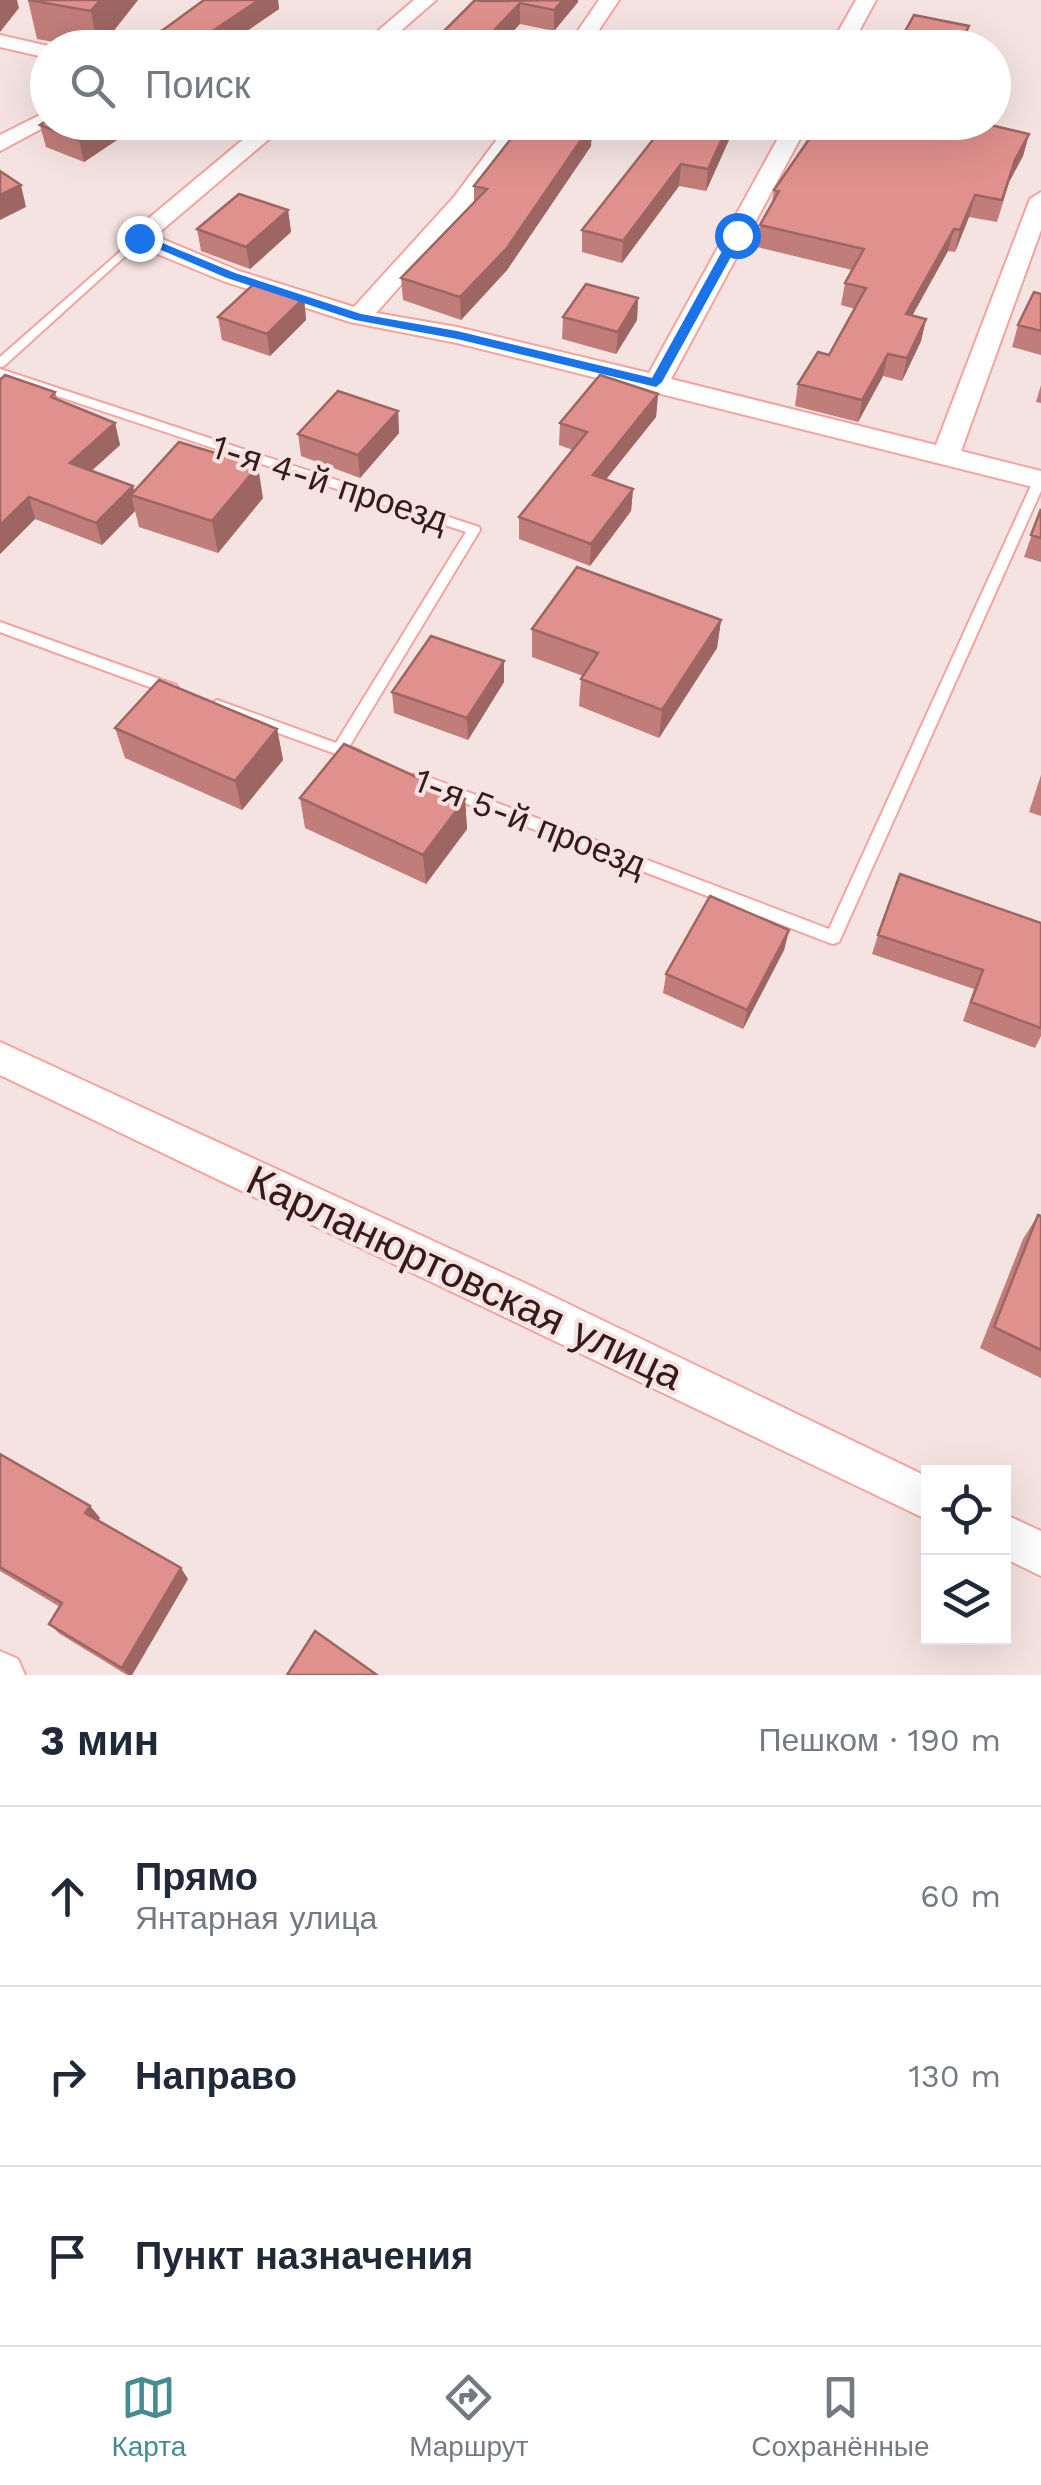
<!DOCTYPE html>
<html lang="ru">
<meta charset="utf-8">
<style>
:root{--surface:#fff;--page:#f2f2f3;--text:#1f2937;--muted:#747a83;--line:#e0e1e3;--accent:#448c92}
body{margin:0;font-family:"Work Sans",sans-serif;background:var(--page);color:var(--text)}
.controls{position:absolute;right:30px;bottom:30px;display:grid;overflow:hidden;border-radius:0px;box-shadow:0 10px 40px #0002}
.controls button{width:90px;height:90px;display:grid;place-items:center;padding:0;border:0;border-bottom:2px solid var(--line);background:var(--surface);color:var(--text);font:50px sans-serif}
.stop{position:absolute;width:30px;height:30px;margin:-22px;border:8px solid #1a73e8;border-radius:50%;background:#fff}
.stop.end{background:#1a73e8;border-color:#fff;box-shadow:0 2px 10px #0008}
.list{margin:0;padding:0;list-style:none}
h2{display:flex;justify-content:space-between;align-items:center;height:130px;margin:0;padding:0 40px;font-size:42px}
h2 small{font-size:32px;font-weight:400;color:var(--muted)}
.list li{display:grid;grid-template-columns:65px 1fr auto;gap:30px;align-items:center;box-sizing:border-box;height:180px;padding:0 40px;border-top:2px solid var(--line)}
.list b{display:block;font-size:38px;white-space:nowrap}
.list p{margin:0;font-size:32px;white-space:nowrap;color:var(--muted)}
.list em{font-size:32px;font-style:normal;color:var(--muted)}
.icon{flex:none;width:55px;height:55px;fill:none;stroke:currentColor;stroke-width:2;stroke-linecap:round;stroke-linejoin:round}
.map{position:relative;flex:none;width:1041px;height:1675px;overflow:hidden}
.search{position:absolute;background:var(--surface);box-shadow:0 10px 40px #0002;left:30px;right:30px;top:30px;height:110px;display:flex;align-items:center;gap:25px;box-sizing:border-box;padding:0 35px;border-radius:55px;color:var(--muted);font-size:38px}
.sheet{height:670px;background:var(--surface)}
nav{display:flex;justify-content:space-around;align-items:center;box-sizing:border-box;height:140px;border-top:2px solid var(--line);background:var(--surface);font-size:28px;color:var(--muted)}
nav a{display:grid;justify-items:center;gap:5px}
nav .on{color:var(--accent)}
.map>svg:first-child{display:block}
</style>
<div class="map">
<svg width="1041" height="1675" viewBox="0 0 1041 1675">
<rect width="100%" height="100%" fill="#f4e3e1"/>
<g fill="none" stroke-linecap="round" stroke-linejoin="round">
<defs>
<path id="service" d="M139,235L144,238L143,240L4,366L0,367V357Z
M0,369L479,527L480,530L349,747L360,751L362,755L360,759H350L212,709L210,705L217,700L336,743L466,532L0,377Z
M1041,475V491L839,942L833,944L827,942L413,783L411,779L413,775H423L829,929L1034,479Z
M0,622L176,685L178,689L176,693H166L0,632Z"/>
<path id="minor" d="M414,0H436L381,48H358Z
M599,0H619L587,48H566Z
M856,0H876L850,48H829Z
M0,35L48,46L55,48H48V58L0,47Z
M48,111V122H54L0,151V135Z
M264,122H289L155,236L239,271L354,307L454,197L510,122H533L470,207L376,313L457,327L649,373L787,122H809L671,379L936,445L1030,199L1041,192V230L961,451L1041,471V489L457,343L350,322L223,281L131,243L127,238L131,233Z
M0,1042L531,1286L928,1477V1520L0,1075Z
M1004,1514L1041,1531V1576L1004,1558Z
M0,1651L18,1659L25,1675H0Z"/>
</defs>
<!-- service casing -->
<use href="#service" stroke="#f4a39f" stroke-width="4"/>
<!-- minor casing -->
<use href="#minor" stroke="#f4a39f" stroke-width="4"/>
<!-- service -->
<use href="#service" fill="#fff" fill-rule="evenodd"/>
<!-- minor -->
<use href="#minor" fill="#fff" fill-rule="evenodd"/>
</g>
<!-- wall -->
<path fill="#c17d79" d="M28,0H138L100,48H88L37,39Z
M204,0H278L279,9L222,48H144L142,39L163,30Z
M475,0L578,2L554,31L520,24Z
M48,122H116L120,138L84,162L46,147L40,125Z
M667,122H737L706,191L679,186L622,263L582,252V230Z
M587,123L592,124L591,146L507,270L461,320L403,300L401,278L474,203V186Z
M1029,134L1023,156L1009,182L997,222L969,217L955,252L948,251L912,316L926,319L921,341L902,381L883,376L858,422L795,406L798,384L829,355L855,309L841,305L845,283L852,270L757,247L760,225L772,203L774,190L834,137Z
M288,210L291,232L250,269L201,251L197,229Z
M1041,294V355L1012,347L1018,325Z
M304,298L306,320L270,356L222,340L218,317Z
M638,298L637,320L616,354L562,339L563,317Z
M1041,385V403L1036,402Z
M55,392L57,399L115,423L120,445L91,471L133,486L134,492L263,498L218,553L139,527L135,511L102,545L35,519L0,554Z
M658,394L656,417L606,479L633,489L631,511L590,566L519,539V517L573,450L559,445L560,423Z
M398,411L399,433L360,478L301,456L298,434Z
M1041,509V562L1024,557Z
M721,620L717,648L659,738L579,706L581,679L583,676L532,657V629Z
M504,661V682L468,740L394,713L392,692Z
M115,728L277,729L283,760L242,810L125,758Z
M1041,775V816L1029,812Z
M300,798L465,799L467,829L426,884L305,828Z
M1041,923V1036L1035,1048L963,1021L974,989L872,954L878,935Z
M789,930L784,950L743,1029L663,993L666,974Z
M1038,1215L1041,1216V1378L980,1348L1023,1239Z
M0,1454L90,1506L100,1518L98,1521L188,1579L132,1675H127L60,1634L49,1624L60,1607L0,1571Z"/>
<!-- shaded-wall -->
<path fill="#9d6663" d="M0,0H17L19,8L0,32Z
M100,0H138L100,48H98L91,11Z
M259,0H278L279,9L222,48H187Z
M563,0H578V2L554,31V10Z
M520,3V24L498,48H477Z
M969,26L964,47L958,48Z
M105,122H116L120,138L84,162L79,140Z
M730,122H737L706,191L708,169Z
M592,124L591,146L507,270L461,320L460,297Z
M1029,134L1023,156L1009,182L997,222L1015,160Z
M681,164L679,186L622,263L623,241Z
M21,185L26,207L0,220V195Z
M975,195L969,217L955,252L960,230Z
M288,210L291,232L250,269L246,247Z
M954,229L948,251L901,336L906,314Z
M304,298L306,320L270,356L267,334Z
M638,298L637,320L616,354L618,332Z
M926,319L921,341L902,381L907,358Z
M888,354L883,376L858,422L862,400Z
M658,394L656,417L592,497L593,475Z
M398,411L399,433L360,478L358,455Z
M115,423L120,445L76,485L70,463Z
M258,466L263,498L218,553L212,521Z
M133,486L135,497L131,495L135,511L102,545L96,523Z
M633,489L631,511L590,566L591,544Z
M29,497L35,519L0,554V525Z
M721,620L717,648L659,738L662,710Z
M504,661V682L468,740L467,718Z
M277,729L283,760L242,810L235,781Z
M465,799L467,829L426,884L423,855Z
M789,930L784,950L743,1029L747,1010Z
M90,1506L100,1518L95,1525L85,1513Z
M181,1568L188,1579L132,1675H129L122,1668Z"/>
<!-- building -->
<path fill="#e0918d" stroke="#9d6663" stroke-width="2.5" d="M28,0H100L91,11Z
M204,0H259L187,48H167L142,39L163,30Z
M475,0L481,1L563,0L554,10L520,3L477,48H427Z
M914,15L969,26L958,48H896Z
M589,41L622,48H584Z
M48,120V122H105L79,140L40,125Z
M524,122H583L592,124L507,248L460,297L401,278L487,189L474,186Z
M667,122H730L708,169L681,164L623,241L582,230Z
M843,122H978L1029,134L1015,160L1002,200L975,195L960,230L954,229L906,314L926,319L907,358L888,354L862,400L798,384L818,352L829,355L866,288L845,283L864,249L760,225L779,191L774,190L814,132L834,137Z
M0,171L21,185L0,195Z
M239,194L288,210L246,247L197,229Z
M256,282L304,298L267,334L218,317Z
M586,284L638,298L618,332L563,317Z
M1034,292L1041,294V331L1018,325Z
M5,375L55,392L51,397L115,423L70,463L133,486L96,523L29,497L0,525V380Z
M600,375L658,394L593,475L633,489L591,544L519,517L587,432L560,423Z
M338,391L398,411L358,455L298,434Z
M179,442L258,466L212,521L131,495Z
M1041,509V538L1031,535Z
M577,567L721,620L662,710L581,679L598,653L532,629Z
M431,636L504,661L467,718L392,692Z
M159,680L277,729L235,781L115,728Z
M344,744L465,799L423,855L300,798Z
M900,874L1041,923V1028L971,1002L983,970L878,935Z
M710,896L789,930L747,1010L666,974Z
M1038,1215L1041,1216V1350L994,1327Z
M0,1454L90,1506L85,1513L181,1568L122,1668L49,1624L62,1603L0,1567Z
M315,1631L377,1675H287Z"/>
<!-- route -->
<path fill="#1a73e8" d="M737,232L743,235L662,382L656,387L457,339L355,320L227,278L133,238L143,235L235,273L361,314L457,331L652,378L731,235Z"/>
<g text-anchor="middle" stroke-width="8" stroke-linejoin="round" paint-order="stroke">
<!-- street labels -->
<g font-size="35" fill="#371918" stroke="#f4e3e1">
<text transform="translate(330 483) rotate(18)" y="12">1-я 4-й проезд</text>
<text transform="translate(530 822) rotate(21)" y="12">1-я 5-й проезд</text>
</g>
<!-- near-street labels -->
<g font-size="42" fill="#371918" stroke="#f4e3e1">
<text transform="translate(465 1277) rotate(25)" y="15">Карланюртовская улица</text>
</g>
</g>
</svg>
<div class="controls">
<button><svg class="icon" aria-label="locate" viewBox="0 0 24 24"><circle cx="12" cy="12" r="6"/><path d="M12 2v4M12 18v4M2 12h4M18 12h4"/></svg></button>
<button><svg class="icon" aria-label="layers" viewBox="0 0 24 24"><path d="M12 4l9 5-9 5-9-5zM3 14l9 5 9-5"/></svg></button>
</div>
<div class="stop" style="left:737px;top:235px"></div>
<div class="stop end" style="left:139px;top:238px"></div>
<div class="search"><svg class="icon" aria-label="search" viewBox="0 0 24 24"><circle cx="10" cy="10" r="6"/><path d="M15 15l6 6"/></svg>Поиск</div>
</div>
<section class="sheet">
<h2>3 мин<small>Пешком · 190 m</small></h2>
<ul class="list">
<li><svg class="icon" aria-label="ahead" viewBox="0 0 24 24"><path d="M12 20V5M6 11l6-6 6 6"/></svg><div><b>Прямо</b><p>Янтарная улица</p></div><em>60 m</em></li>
<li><svg class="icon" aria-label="right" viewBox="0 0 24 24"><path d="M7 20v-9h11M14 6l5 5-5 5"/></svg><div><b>Направо</b></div><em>130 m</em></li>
<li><svg class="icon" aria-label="arrive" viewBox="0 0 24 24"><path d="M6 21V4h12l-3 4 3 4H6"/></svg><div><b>Пункт назначения</b></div></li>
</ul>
</section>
<nav>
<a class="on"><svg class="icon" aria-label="map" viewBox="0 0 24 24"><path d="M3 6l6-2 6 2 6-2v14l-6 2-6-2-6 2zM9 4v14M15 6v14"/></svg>Карта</a>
<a><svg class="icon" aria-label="directions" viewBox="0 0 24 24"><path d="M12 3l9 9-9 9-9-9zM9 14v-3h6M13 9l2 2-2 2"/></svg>Маршрут</a>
<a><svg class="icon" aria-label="saved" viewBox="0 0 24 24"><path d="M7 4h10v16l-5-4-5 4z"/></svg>Сохранённые</a>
</nav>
